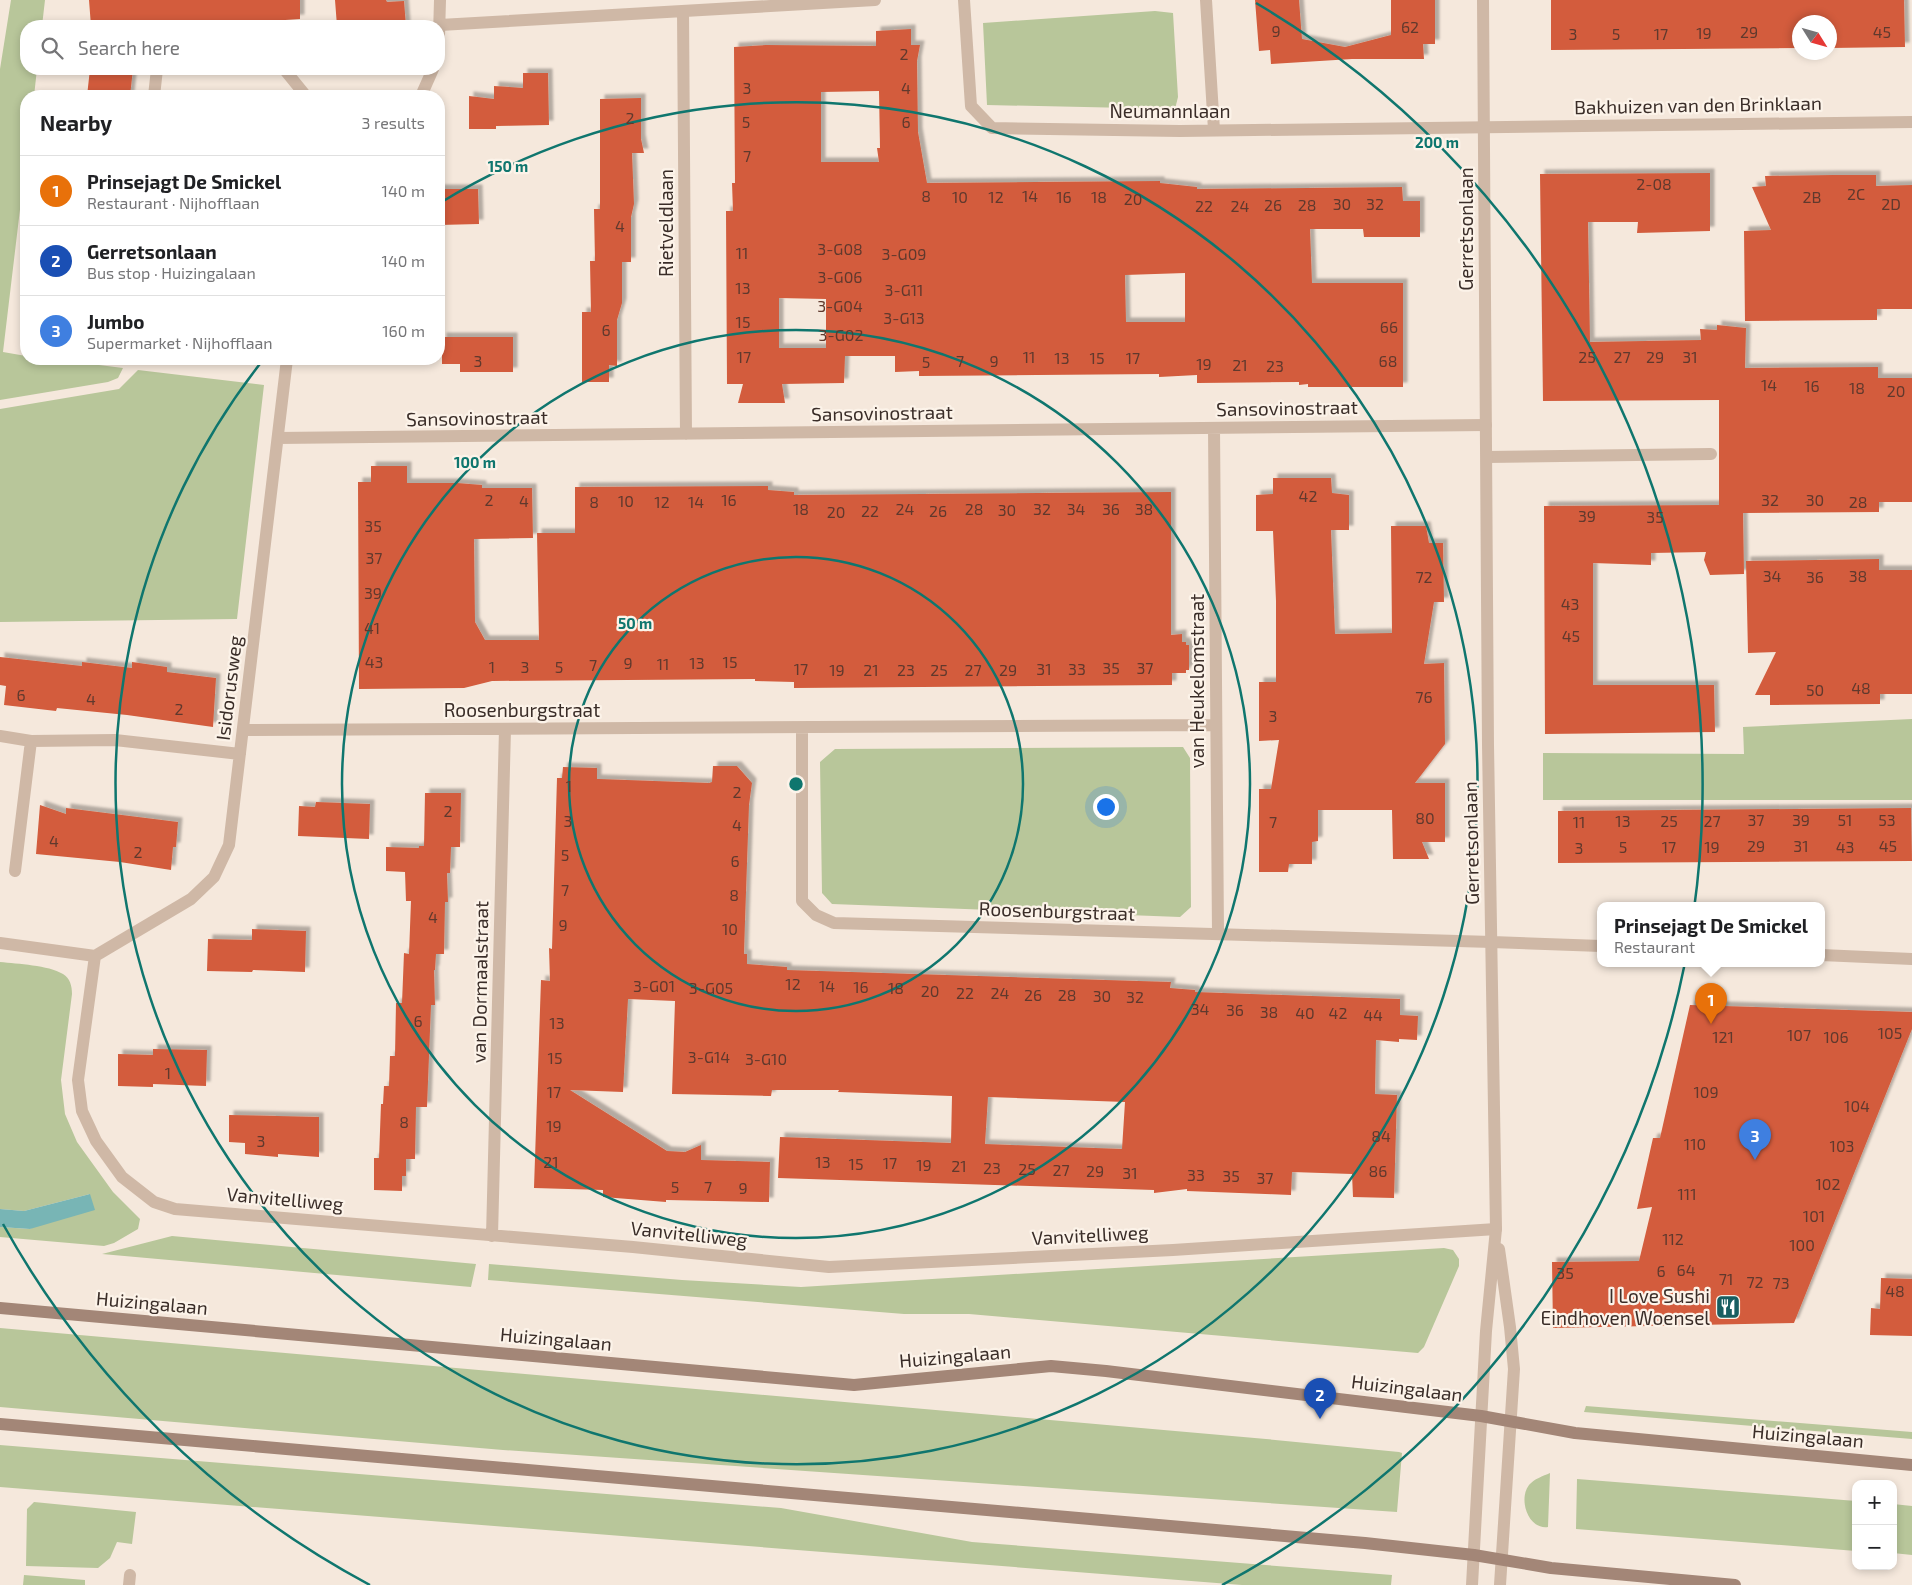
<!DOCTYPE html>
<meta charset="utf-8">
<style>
:root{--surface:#fff;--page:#f6f6f6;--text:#202124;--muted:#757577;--line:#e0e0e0;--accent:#0b8043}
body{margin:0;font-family:"Exo 2",sans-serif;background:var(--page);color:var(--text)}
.controls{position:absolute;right:15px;bottom:15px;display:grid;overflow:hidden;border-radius:10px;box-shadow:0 2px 8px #0003}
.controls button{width:45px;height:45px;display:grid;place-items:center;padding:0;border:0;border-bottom:1px solid var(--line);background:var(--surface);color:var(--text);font:25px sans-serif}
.compass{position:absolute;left:1792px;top:15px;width:45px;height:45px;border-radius:50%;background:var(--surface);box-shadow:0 2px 8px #0003;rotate:127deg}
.you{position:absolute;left:1105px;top:806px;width:18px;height:18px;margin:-12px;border:4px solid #fff;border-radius:50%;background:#1a73e8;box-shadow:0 0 0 8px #1a73e833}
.badge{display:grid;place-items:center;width:32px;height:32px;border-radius:50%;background:var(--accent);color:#fff;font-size:16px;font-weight:700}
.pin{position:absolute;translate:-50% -41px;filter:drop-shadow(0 1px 2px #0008)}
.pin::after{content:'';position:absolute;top:26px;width:18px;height:15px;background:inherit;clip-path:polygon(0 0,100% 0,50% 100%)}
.popup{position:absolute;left:1597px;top:902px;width:228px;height:65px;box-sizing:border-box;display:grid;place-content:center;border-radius:10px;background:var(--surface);filter:drop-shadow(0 1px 4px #0005);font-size:16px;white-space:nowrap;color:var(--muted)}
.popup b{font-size:19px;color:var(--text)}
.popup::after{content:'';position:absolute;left:50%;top:100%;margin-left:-10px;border:10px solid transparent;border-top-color:var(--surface)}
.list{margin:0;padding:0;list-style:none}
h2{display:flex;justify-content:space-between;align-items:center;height:65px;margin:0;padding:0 20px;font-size:21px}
h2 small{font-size:16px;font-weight:400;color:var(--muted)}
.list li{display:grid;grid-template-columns:32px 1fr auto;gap:15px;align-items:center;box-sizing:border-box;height:70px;padding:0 20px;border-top:1px solid var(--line)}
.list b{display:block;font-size:19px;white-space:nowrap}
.list p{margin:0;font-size:16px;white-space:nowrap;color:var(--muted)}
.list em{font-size:16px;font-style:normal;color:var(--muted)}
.icon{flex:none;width:28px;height:28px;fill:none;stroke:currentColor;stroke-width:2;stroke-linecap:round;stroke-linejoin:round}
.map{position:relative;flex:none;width:1912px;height:1585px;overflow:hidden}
.search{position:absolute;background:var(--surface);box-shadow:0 2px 8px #0003;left:20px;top:20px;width:425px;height:55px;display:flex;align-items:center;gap:12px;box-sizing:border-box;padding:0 18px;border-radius:20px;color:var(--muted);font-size:19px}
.panel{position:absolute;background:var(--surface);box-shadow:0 2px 8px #0003;left:20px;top:90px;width:425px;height:275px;border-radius:20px}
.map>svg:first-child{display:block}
</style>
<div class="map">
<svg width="1912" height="1585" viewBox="0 0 1912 1585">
<defs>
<filter id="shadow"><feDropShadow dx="4.5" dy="-4.5" stdDeviation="1" flood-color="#0004"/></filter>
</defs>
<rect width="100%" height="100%" fill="#f5e8dc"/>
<!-- green -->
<path fill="#b8c69a" d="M11,0H45L42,26H26V69H37L34,96H26V159L3,352L26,356V359H51L123,368L118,378L108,382L0,400V69Z
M1155,11L1173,13L1178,97L1175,109L987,105L983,23Z
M138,370L264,385L237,619L0,622V409L119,389Z
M1912,719V800H1543V753L1744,754L1743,727Z
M1183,747L1190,758L1191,907L1180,917L832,904L822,893L820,762L835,749Z
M0,962C18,964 48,965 63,974C70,978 72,986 72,994L61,1080L65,1114L77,1142L113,1192L140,1219L138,1229L114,1243L104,1246L0,1237V1227L30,1229L90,1194L24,1211L0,1209Z
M172,1236L476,1264L471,1287L102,1254Z
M1444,1248L1453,1250L1459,1259V1266L1424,1347L1418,1353L969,1314H904L488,1280L489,1264L682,1280L801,1287Z
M0,1328L1266,1439L1399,1452L1402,1453L1397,1512L503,1450L0,1407Z
M1586,1406L1912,1432V1439L1584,1412Z
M0,1445L781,1508L972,1542L1392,1575L1391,1585H1242L0,1487Z
M1550,1473L1548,1527C1528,1530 1518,1499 1529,1485C1534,1479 1543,1476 1550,1473Z
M1577,1479L1856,1501V1551L1576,1529Z
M34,1502L136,1512L132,1544L117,1542L110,1558L98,1568L26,1566L27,1509Z
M1893,1504L1912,1506V1555L1893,1553Z
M24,1575L85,1580V1585H23Z"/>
<!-- water -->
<path fill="#78b5b5" d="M90,1194L95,1210L30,1229L0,1227V1209L24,1211Z"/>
<!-- building -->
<path fill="#d35c3c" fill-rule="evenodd" filter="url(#shadow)" d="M89,0H300V19L195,26H178L177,21L113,26H91Z
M335,0H386L387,2L404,1L406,26H337Z
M1255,0H1299L1302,39L1345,47L1391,35V0H1435V44H1423L1424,59H1352L1271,64L1270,50L1259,51Z
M1551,0H1904L1905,47L1830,48V22H1800V48L1551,50Z
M911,29V45H920L917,61L918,132L927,183L1160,181V183L1197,187V189L1402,187L1403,201H1420V237H1364L1363,229H1310L1312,283H1403V387H1308V384L1299,385V382L1197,383V375L1159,377V374L919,376V371L895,372V356H845L844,383L782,384L785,403H738L743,384H727L726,211H733L732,183H735L734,47L766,45L876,46V31ZM879,91L880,148H877L879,162H821V92ZM1185,273V322H1126L1125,275ZM779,298L826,299V348H779Z
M90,69H133L130,96H87Z
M523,73H548L549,125L496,126V129H469V96L494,99V86L523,88Z
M641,98V139L644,153H632L634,204L631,217V262H622V303L617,320V366L609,365V382H582V312H591L590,261H595L594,209H600V99Z
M1710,173V231L1637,233L1638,222H1588L1590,342L1701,340L1700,329L1717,330V325L1746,328L1745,368L1878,367V378H1912V502H1879V512L1743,513L1744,574L1710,575L1704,560L1706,552L1651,553V565L1593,563V685H1714L1715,732L1545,734L1544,506L1719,505V400L1543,401L1540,174Z
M1833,175H1876V186L1912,185V309H1877V320L1745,321L1744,231L1771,230L1752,187L1766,186L1765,176Z
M439,189H478L479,224L439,225Z
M442,337H513V372H460V364H442Z
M371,466H407V483H457L482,485V488H532L533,538L474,539L475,622L485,640H539L537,533H575V487L768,486V490L794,492V495L1171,492V635L1182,634V642H1186V645H1189V670H1186V673H1172V685L794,688V682L755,681V679L492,681L464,688L359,689L358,482H371Z
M1273,478H1331L1332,493L1349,495V530H1331L1335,634L1392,633L1391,526H1426L1429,543H1443L1444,602H1434L1424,664L1444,663L1445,744L1415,783H1445V842H1422L1429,859H1393L1392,810H1318V841L1312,842V864H1289L1288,872H1259V789H1271L1279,740L1259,741V682H1276V601L1273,531H1256V495L1273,494Z
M1879,559V570H1912V694H1880V704L1770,705V695H1755L1776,652L1748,653L1746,561Z
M0,657L82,666V662L132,668V662L167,667V672L216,678L213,727L127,715L57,708L56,711L4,705L6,686L0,685Z
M713,766H737L752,783L749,805L745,921L744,954H747V964L787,967V970L1171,982L1170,988L1195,990V992L1400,999V1015L1418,1016L1417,1040L1399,1039V1042L1376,1040L1375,1094L1397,1095L1394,1198L1353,1197L1352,1174L1292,1172L1291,1195L1187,1191V1189L1154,1193V1190L778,1178L780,1137L951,1143L952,1096L838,1092L839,1090H772L771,1096L672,1094L675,1001L628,999L623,1092L570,1090L667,1151L685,1152L701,1145V1160L770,1162L769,1202L666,1200V1202L603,1197V1190L534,1188L541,980L550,981L549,948L552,949L557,778H562L563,767L597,768V779H599L709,783L712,782ZM988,1097L1125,1102L1122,1149L985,1144Z
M425,793H461L460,847H451L450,873H447L448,902H445L444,954H436L435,970H434L435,1005H431L427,1107H416L415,1159H406V1176H402V1191L374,1190V1158H379L381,1104H383L384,1086H389L390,1056H395L396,1003H402L404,953L409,954L411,901H406L405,872L386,871V847L419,848V846H424Z
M316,802L370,804L369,839L298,836L299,806L315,807Z
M40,805L66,814V808L178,822L176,847H173L171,870L120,862L36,854Z
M1911,808L1912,861L1558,863V811Z
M252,929L306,931L305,972L253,970L252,972L207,971L208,939L252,940Z
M1690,1005L1912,1012V1029L1794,1323L1553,1328L1552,1262L1639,1261L1652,1207L1637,1209L1653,1138H1660Z
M153,1049L207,1050L206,1086L153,1084V1087L118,1086V1054L153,1055Z
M229,1115L319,1117V1157L278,1154V1157L245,1154V1143L229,1142Z
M1881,1278L1912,1279V1336L1870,1335L1871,1308L1880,1309Z"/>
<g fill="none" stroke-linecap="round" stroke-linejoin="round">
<!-- minor -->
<path stroke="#cfb8a6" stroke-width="12" d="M964,0L971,106L992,128L1180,131L1912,122
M1206,0L1214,130
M683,11L686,434
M440,25L875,0
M439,35L440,0
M284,69L306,96
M154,96L157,69
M421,96L433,69
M1214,428L1218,934
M278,438L1486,425
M1487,457L1711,454
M802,728V901L816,915L834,923L1492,942
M243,730L1216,725
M0,736L31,741L115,740L240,754
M15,871L31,741
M0,943L95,956
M95,956L78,1080L82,1111L96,1141L122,1177L154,1202L175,1209L633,1247L829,1267L1173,1250L1496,1229
M95,956L191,899L214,877L229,845L287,359
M492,1236L505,729
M129,1585L130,1575"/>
<!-- tertiary -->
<path stroke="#cfb8a6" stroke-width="12" d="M1492,942L1601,946
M1821,955L1912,959
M1499,1249L1510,1327L1514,1369L1500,1585
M1472,1585L1486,1331L1496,1229L1488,745L1483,0"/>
<!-- secondary -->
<path stroke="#a38677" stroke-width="12" d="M0,1308L854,1385L1051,1366L1106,1371L1481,1416L1575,1433L1912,1465
M0,1424L1365,1543L1474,1555L1551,1568L1735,1585"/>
</g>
<!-- distance rings -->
<g fill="none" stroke="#0f766e" stroke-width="2.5">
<circle cx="796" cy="784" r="227"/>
<circle cx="796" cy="784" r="454"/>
<path d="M440 203A681 681 0 1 1 263 360"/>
<path d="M370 1585A907 907 0 0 1 3 1224M1256 3A907 907 0 0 1 1222 1585"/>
</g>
<!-- icons -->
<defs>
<symbol id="restaurant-square" viewBox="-11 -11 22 22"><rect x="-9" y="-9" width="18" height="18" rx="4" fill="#185e61" stroke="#fcf3e9"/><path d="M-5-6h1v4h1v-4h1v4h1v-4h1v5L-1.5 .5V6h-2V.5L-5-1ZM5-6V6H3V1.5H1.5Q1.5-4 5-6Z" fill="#fff"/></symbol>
</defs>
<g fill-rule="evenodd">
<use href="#restaurant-square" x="1714" y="1293" width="28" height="28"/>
</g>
<g text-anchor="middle" stroke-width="4.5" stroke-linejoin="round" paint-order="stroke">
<!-- number labels -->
<g font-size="16" fill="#60392d">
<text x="1410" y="33">62</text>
<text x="1276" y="37">9</text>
<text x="1749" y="38">29</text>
<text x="1882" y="38">45</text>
<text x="1704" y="39">19</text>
<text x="1573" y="40">3</text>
<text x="1616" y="40">5</text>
<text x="1661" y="40">17</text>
<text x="904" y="60">2</text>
<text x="747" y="94">3</text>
<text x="906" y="94">4</text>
<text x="630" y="124">2</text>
<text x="746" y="128">5</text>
<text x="906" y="128">6</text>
<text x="747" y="162">7</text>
<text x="1654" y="190">2-08</text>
<text x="1856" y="200">2C</text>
<text x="926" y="202">8</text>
<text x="1030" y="202">14</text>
<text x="960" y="203">10</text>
<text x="996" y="203">12</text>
<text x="1064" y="203">16</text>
<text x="1099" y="203">18</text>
<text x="1812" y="203">2B</text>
<text x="1133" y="205">20</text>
<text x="1342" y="210">30</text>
<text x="1375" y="210">32</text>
<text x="1891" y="210">2D</text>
<text x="1273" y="211">26</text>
<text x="1307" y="211">28</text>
<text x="1204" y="212">22</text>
<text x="1240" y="212">24</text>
<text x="620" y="232">4</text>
<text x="840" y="255">3-G08</text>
<text x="742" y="259">11</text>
<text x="904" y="260">3-G09</text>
<text x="840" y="283">3-G06</text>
<text x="743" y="294">13</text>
<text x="904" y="296">3-G11</text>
<text x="840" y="312">3-G04</text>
<text x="904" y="324">3-G13</text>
<text x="743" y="328">15</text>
<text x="1389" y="333">66</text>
<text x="606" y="336">6</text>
<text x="841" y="341">3-G02</text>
<text x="744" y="363">17</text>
<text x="1029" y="363">11</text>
<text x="1587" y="363">25</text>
<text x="1622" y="363">27</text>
<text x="1655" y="363">29</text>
<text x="1690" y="363">31</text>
<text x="1062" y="364">13</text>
<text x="1097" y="364">15</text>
<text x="1133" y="364">17</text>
<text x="478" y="367">3</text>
<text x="960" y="367">7</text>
<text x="994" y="367">9</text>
<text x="1388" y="367">68</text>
<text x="926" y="368">5</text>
<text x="1204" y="370">19</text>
<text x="1240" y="371">21</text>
<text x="1275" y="372">23</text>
<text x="1769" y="391">14</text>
<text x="1812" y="392">16</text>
<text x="1857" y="394">18</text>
<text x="1896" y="397">20</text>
<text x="1308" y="502">42</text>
<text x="489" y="506">2</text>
<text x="729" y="506">16</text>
<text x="1770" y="506">32</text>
<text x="1815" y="506">30</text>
<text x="524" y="507">4</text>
<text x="626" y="507">10</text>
<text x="594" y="508">8</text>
<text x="662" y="508">12</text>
<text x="696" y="508">14</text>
<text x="1858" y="508">28</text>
<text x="801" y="515">18</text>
<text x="905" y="515">24</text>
<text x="974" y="515">28</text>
<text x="1042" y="515">32</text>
<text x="1076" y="515">34</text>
<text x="1111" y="515">36</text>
<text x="1144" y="515">38</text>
<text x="1007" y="516">30</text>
<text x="870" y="517">22</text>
<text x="938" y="517">26</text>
<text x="836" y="518">20</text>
<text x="1587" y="522">39</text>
<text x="1655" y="523">35</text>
<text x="373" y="532">35</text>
<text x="374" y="564">37</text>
<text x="1772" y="582">34</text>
<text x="1858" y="582">38</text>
<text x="1424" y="583">72</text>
<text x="1815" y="583">36</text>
<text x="373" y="599">39</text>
<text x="1570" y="610">43</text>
<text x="372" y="634">41</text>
<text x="1571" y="642">45</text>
<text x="374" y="668">43</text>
<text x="730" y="668">15</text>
<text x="628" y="669">9</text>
<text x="697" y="669">13</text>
<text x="663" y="670">11</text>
<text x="593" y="671">7</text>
<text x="492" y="673">1</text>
<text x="525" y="673">3</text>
<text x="559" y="673">5</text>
<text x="1111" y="674">35</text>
<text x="1145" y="674">37</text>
<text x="801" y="675">17</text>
<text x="1044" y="675">31</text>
<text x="1077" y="675">33</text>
<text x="837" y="676">19</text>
<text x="871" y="676">21</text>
<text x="906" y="676">23</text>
<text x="939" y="676">25</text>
<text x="973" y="676">27</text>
<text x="1008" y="676">29</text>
<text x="1861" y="694">48</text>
<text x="1815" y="696">50</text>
<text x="21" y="701">6</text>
<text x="1424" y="703">76</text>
<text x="91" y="705">4</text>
<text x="179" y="715">2</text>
<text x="1273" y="722">3</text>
<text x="569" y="792">1</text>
<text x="737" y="798">2</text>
<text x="448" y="817">2</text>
<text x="1425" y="824">80</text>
<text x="1756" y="826">37</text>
<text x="1801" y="826">39</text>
<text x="1845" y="826">51</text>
<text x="1887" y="826">53</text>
<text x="568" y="827">3</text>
<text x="1623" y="827">13</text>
<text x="1669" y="827">25</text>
<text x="1712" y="827">27</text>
<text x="1273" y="828">7</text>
<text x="1579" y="828">11</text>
<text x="737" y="831">4</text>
<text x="54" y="847">4</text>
<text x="1756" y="852">29</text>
<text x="1801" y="852">31</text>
<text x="1888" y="852">45</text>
<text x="1623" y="853">5</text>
<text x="1669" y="853">17</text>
<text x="1712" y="853">19</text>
<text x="1845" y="853">43</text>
<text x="1579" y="854">3</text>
<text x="138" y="858">2</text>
<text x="565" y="861">5</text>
<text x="735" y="867">6</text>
<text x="565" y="896">7</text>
<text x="734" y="901">8</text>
<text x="433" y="923">4</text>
<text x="563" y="931">9</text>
<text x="730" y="935">10</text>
<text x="793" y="990">12</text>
<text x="654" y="992">3-G01</text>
<text x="827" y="992">14</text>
<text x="861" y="993">16</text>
<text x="711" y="994">3-G05</text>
<text x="896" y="994">18</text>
<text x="930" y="997">20</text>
<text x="965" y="999">22</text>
<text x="1000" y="999">24</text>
<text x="1033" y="1001">26</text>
<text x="1067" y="1001">28</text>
<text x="1102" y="1002">30</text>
<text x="1135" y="1003">32</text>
<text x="1200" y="1015">34</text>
<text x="1235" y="1016">36</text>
<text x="1269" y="1018">38</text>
<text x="1305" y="1019">40</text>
<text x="1338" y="1019">42</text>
<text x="1373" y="1021">44</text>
<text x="418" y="1027">6</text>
<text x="557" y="1029">13</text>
<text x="1890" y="1039">105</text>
<text x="1799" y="1041">107</text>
<text x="1723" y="1043">121</text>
<text x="1836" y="1043">106</text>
<text x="709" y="1063">3-G14</text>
<text x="555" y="1064">15</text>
<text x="766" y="1065">3-G10</text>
<text x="168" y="1079">1</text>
<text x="554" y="1098">17</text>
<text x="1706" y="1098">109</text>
<text x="1857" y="1112">104</text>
<text x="404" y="1128">8</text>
<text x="554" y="1132">19</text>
<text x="1381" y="1142">84</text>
<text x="261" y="1147">3</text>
<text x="1695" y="1150">110</text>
<text x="1842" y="1152">103</text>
<text x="551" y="1168">21</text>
<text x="823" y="1168">13</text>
<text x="890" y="1169">17</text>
<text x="856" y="1170">15</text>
<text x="924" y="1171">19</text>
<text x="959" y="1172">21</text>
<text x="992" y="1174">23</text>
<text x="1027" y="1175">25</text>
<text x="1061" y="1176">27</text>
<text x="1095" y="1177">29</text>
<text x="1378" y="1177">86</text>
<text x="1130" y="1179">31</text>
<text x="1196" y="1181">33</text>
<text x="1231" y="1182">35</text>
<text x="1265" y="1184">37</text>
<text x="1828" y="1190">102</text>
<text x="675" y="1193">5</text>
<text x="708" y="1193">7</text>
<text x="743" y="1194">9</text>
<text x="1687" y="1200">111</text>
<text x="1814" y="1222">101</text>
<text x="1673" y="1245">112</text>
<text x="1802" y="1251">100</text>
<text x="1686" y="1276">64</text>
<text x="1661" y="1277">6</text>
<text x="1565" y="1279">35</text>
<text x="1726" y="1285">71</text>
<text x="1755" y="1288">72</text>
<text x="1781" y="1289">73</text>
<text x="1895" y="1297">48</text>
</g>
<!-- street labels -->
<g font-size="19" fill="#3a2d28" stroke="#fcf3e9">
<text transform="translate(1698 105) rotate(-1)" y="7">Bakhuizen van den Brinklaan</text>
<text x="1170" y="118">Neumannlaan</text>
<text transform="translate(666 223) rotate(-90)" y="7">Rietveldlaan</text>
<text transform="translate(1466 229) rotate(-90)" y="7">Gerretsonlaan</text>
<text transform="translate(1287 408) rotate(-1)" y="7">Sansovinostraat</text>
<text transform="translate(882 413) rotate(-1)" y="7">Sansovinostraat</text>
<text transform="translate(477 418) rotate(-1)" y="7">Sansovinostraat</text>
<text transform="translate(1197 681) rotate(-90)" y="7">van Heukelomstraat</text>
<text transform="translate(229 688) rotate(-83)" y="7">Isidorusweg</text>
<text x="522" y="717">Roosenburgstraat</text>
<text transform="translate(1471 843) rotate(-91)" y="7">Gerretsonlaan</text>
<text transform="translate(1057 911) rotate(2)" y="7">Roosenburgstraat</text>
<text transform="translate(480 982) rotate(-89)" y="7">van Dormaalstraat</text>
<text transform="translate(285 1199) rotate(5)" y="7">Vanvitelliweg</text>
<text transform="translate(689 1234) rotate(6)" y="7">Vanvitelliweg</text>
<text transform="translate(1090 1235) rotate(-3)" y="7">Vanvitelliweg</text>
<text transform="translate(152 1303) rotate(5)" y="7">Huizingalaan</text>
<text transform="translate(556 1339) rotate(5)" y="7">Huizingalaan</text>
<text transform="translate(955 1356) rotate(-5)" y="7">Huizingalaan</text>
<text transform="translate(1407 1388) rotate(7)" y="7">Huizingalaan</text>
<text transform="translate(1808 1436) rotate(5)" y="7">Huizingalaan</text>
</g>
<!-- poi labels -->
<g font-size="19" fill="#3a2d28" stroke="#fcf3e9" text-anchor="end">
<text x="1710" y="1303">I Love Sushi<tspan x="1710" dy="22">Eindhoven Woensel</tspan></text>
</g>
</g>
<circle cx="796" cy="784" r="8" fill="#0f766e" stroke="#fcf3e9" stroke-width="2.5"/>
<g font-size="15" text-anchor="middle" font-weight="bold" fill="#0f766e" stroke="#fcf3e9" stroke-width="4.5" stroke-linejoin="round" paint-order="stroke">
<text x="1437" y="148">200 m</text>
<text x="508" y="172">150 m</text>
<text x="475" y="468">100 m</text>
<text x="635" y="629">50 m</text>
</g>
</svg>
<div class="controls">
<button>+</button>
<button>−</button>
</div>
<svg class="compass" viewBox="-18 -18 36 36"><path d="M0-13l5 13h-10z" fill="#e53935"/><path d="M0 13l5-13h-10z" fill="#757577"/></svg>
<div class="you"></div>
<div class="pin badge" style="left:1711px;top:1024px;background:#e8710a">1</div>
<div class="popup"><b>Prinsejagt De Smickel</b>Restaurant</div>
<div class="pin badge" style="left:1320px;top:1419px;background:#1a4fb4">2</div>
<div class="pin badge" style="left:1755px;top:1160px;background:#3f7fe0">3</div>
<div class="search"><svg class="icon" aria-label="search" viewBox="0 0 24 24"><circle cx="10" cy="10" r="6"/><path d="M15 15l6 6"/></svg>Search here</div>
<section class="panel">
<h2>Nearby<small>3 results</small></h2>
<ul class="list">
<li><span class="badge" style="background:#e8710a">1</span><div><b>Prinsejagt De Smickel</b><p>Restaurant · Nijhofflaan</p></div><em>140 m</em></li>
<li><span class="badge" style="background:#1a4fb4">2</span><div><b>Gerretsonlaan</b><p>Bus stop · Huizingalaan</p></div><em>140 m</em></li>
<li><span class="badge" style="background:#3f7fe0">3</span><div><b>Jumbo</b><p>Supermarket · Nijhofflaan</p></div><em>160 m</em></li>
</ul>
</section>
</div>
